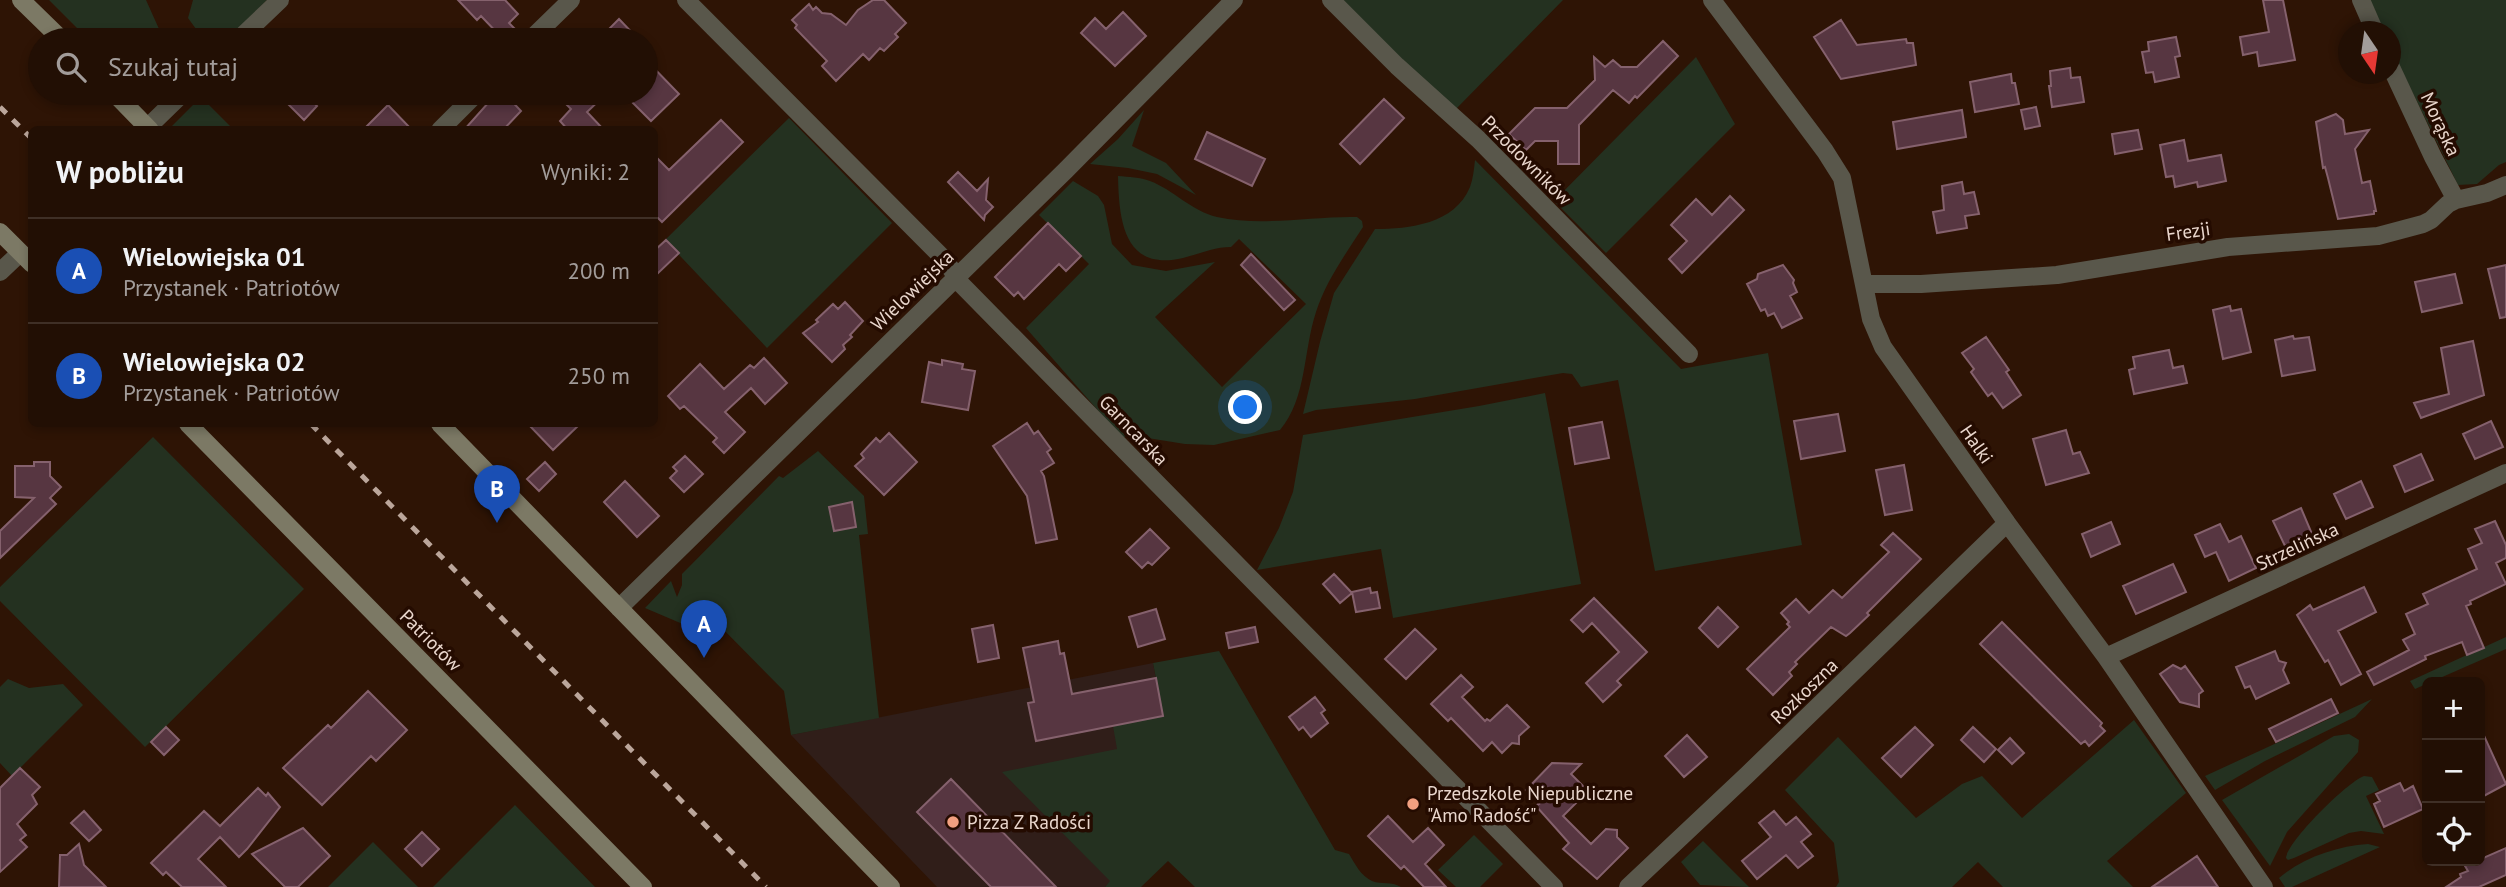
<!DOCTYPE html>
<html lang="pl">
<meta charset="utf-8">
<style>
:root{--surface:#220f04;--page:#2a180e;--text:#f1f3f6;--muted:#a29c9a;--line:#3f2f26;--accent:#d93025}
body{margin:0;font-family:"PT Sans",sans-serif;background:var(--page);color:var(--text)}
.controls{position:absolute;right:21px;bottom:21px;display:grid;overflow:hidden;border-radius:10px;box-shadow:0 4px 10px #0003}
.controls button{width:63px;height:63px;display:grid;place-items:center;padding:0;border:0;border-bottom:2px solid var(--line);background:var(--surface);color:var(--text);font:35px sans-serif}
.compass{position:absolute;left:2338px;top:21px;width:63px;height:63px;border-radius:50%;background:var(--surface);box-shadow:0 4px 10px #0003;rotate:167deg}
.you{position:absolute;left:1246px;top:408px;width:24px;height:24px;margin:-18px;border:5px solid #fff;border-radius:50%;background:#1a73e8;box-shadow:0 0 0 10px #1a73e833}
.badge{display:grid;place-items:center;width:46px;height:46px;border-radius:50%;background:var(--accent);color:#fff;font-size:23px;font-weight:700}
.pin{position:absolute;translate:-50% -58px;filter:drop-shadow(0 2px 4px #0008)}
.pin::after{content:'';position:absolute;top:37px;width:24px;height:21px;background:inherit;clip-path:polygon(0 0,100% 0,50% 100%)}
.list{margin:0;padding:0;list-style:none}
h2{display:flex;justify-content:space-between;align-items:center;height:91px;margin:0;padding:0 28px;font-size:30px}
h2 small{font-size:23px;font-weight:400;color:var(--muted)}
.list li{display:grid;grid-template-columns:46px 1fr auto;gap:21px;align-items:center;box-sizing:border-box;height:105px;padding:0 28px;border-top:2px solid var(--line)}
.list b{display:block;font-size:26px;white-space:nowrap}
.list p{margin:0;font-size:23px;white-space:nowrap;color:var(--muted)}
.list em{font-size:23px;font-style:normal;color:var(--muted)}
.icon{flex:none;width:38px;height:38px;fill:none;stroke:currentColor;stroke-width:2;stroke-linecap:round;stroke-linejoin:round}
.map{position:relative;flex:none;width:2506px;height:887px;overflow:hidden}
.search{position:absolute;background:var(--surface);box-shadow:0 4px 10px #0003;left:28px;top:28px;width:630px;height:77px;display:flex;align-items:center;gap:18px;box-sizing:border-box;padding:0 24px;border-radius:38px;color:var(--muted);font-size:26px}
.panel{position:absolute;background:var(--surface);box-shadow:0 4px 10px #0003;left:28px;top:126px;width:630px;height:301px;border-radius:10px}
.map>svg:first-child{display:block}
</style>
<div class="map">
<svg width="2506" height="887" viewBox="0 0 2506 887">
<rect width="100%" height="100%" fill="#2e1405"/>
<!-- commercial -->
<path fill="#301e19" d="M1153,663L1163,716L1117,749L1111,881L1105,887H937L791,735Z"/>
<!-- green -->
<path fill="#243120" d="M49,0H146L164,40H89Z
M193,0H267L227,40H204L188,18Z
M1341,0H1563L1456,109L1372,33Z
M2370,0H2506V162L2499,165L2477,184L2458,185L2392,51L2390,32L2384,31Z
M1696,57L1735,124L1606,253L1554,201Z
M201,97L233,129H172L170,128Z
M1144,110L1132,146L1166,163L1196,195L1157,174L1128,168L1090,164L1118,139Z
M789,118L892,223L767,348L665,240Z
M1475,160L1681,369L1768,353L1802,545L1655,571L1618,380L1581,387L1572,374L1563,373L1415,399L1316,410L1303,414L1320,342L1334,293L1375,229C1409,229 1455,224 1470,187C1473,179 1474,169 1475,160Z
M1118,176C1129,177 1140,177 1150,181C1174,190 1191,211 1217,217C1263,227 1311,216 1357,217L1362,221L1363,227C1345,255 1326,281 1316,312C1303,351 1307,398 1280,430L1214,445L1185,444L1129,435L1122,438L1026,328L1089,264L1039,215L1073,181L1098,196L1104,205L1112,244L1132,265L1166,271L1215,262L1155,317L1222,387L1306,304L1239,239L1231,247C1214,247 1199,254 1183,258C1123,272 1119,219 1118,176Z
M1545,393L1581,584L1393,618L1381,549L1257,570L1279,528L1293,492L1303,435L1479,406Z
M153,437L304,589L145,747L0,601V587Z
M818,451L864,496L868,534L859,535L879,718L791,735L784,691L719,625L702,642L685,625L645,608L671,581L677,597L682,585V574L779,476L783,478Z
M2506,637V649L2415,689L2410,681Z
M1219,651L1335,850L1349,854C1355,864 1361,876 1372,881C1382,885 1391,881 1401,887H1195L1168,861L1141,887H1105L1110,881L1002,772L1117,749L1113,726L1163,716L1153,663Z
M8,679L29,688L63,684L83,705L12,776L0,763V687Z
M2372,699L2355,717L2265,761L2215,790L2205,776Z
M2134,720L2186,793L2107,861L2133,887H2003L1978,862L1952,887H1836L1839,882L1834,843L1785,790L1838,737L1916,818L1962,784L1982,776L2022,818Z
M2349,734L2359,740L2358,752L2287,832L2270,866L2222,800L2334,736Z
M2364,776L2372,777L2379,790L2366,796L2384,834L2361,831L2349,833L2294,858L2288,860L2286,858C2287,842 2347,782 2364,776Z
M515,805L595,887H433Z
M1474,835L1503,864L1480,887H1456L1438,870Z
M1703,841L1749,887L1700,885L1681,862Z
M373,842L418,887H328Z
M2368,844L2380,847L2292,887H2285L2279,878C2302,858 2337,846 2368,844Z"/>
<!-- building -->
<path fill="#573641" stroke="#85616d" stroke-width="2" d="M458,0H505L518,14L509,23L514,28L503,39L481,16L477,20Z
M873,0H884L906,23L895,34L898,37L884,51L880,48L869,60L863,54L836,81L822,66L827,61L795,28L797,25L792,20L809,4L813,10L816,7L822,13L831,14L846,25L858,10Z
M2263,0H2283L2295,60L2259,66L2257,52L2243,55L2240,37L2269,32Z
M1123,12L1146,36L1115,66L1081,33L1095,18L1106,29Z
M619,19L639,40H612L606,32Z
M1841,20L1857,45L1906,39L1907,43H1913L1916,65L1841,79L1814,37Z
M2176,37L2180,56L2175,57L2179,77L2155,82L2153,72L2146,73L2142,52L2149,51L2148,42Z
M1663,41L1678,56L1637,98L1635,96L1629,103L1613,90L1579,125V164H1558V141H1535L1526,150L1509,134L1535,108H1567L1595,80L1594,57L1605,67L1613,60L1621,67H1637Z
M646,60L679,94L651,121L623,93H646Z
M2070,68L2071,78L2080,77L2084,102L2052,107L2049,86H2051L2050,71Z
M2011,74L2012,83H2015L2019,104L1975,112L1970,82Z
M301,93H304L317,106L304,120L289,105Z
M497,93H504L521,111L503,130H464Z
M555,93H607L587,112L604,130H568L560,121L571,109Z
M1384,99L1404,118L1360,164L1340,144Z
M388,105L412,130H363Z
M2036,107L2040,126L2025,129L2021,110Z
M1962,110L1966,137L1897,149L1893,122Z
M2336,114L2343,120L2345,134L2369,130L2355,149L2362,183L2370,181L2376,211H2374V214L2338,219L2328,178L2325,167L2323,168L2316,122Z
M721,120L743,142L662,222L654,214V155L669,170Z
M2138,130L2142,149L2115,154L2112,134Z
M1207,132L1265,159L1252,186L1195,159Z
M2184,140L2188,161L2221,155L2226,181L2198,187L2197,182L2175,187L2173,176L2166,177L2160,145Z
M958,172L977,191L988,179L986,200L993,207L985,215L984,220L948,182Z
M1962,182L1964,194L1974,192L1979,214L1965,216L1967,228L1937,233L1933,212L1944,210L1942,186Z
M1730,196L1744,210L1682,273L1669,259L1687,241L1671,225L1696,199L1712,215Z
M1048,223L1081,256L1066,271L1059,264L1024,299L1018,292L1014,296L995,277Z
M666,240L679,253L654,277V251Z
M1251,254L1295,300L1284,310L1241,265Z
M1783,265L1794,280L1793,283L1797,292L1790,296L1802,318L1782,328L1774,313L1768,316L1765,309L1761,311L1747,284L1757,279L1758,274Z
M2506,265V317L2500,318L2488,269Z
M2455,274L2462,303L2422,312L2415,282Z
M845,302L863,321L850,335L852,337L843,345L845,349L832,362L803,333L818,322L816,320L833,304L838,309Z
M2230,306L2231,311L2241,309L2251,352L2223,359L2213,310Z
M2293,336L2294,339L2309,337L2315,370L2282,376L2275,340Z
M1986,337L2009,370L2006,372L2021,395L2003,408L1992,393L1988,396L1971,372L1974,369L1962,353Z
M2473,341L2484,395L2421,418L2414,403L2449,394L2441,348Z
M2169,350L2173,368L2183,366L2187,383L2134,394L2129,370L2135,368L2133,357Z
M764,358L787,383L765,404L751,388L725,412L745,432L724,453L713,442L717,438L684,406L680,409L668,396L700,364L724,389L750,365L754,368Z
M942,360L963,364L962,369L975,371L968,410L922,402L929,362L942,365Z
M1838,414L1845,451L1801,459L1794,421Z
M2491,421L2503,447L2475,459L2463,434Z
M1602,422L1609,458L1575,464L1569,428Z
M1027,423L1034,434L1038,431L1051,449L1047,452L1054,463L1041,471L1044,476L1057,539L1036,543L1027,496L993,446Z
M528,424H580L553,450Z
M2066,430L2073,454L2080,452L2089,473L2046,485L2033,439Z
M889,433L917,462L884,495L855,466L864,458L861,454L876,438L880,442Z
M2421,454L2433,480L2405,492L2394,466Z
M685,456L703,474L684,492L670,478L677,471L673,467Z
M34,462H50V476L61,487L50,498L56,504L0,558V531L34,498L15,497V466H34Z
M545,462L556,474L539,491L527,479Z
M1904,465L1912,510L1885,515L1876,470Z
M625,481L659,516L637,537L604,502Z
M2361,481L2373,507L2346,519L2334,494Z
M852,502L856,527L834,531L829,507Z
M2301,508L2312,534L2285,546L2273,521Z
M2495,521L2506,545V558L2496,563L2506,584L2470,601L2471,604L2466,606L2484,648L2467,655L2462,642L2425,656L2426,659L2374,685L2367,672L2409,650L2403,640L2415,634L2406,614L2428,604L2423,594L2477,569L2468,549L2482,543L2475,529Z
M2111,522L2120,544L2091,557L2082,534Z
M2220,524L2229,542L2241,536L2256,568L2229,581L2216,552L2205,557L2195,535Z
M1150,529L1169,548L1152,565L1148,562L1142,568L1126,552Z
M1893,533L1921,559L1867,613L1869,615L1850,633L1846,636L1831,627L1795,662L1797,664L1789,672L1792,676L1773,695L1747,669L1790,627L1787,624L1789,622L1781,613L1796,599L1809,613L1833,590L1842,598L1889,552L1881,545Z
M2173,564L2186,592L2136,614L2123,586Z
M1334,574L1352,593L1340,603L1323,584Z
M2364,587L2376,612L2338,631L2361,674L2341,685L2328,660L2325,662L2297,615L2310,605L2313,610Z
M1370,588L1371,593L1377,592L1380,608L1356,612L1352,592Z
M1594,598L1647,652L1617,681L1621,685L1603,702L1586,683L1619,652L1592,623L1583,632L1571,620Z
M1718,607L1738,627L1718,647L1699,628Z
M1156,609L1165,639L1138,647L1129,617Z
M2002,622L2102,723L2100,726L2105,731L2089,746L2085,741L2081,744L1980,644Z
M993,625L999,658L978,662L972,629Z
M1255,627L1258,642L1229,648L1226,633Z
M1415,629L1436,649L1406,679L1385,659Z
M1058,641L1060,654L1064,653L1072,694L1156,678L1163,716L1036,741L1028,703L1034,702L1023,648Z
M2275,651L2279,661L2286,663L2283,670L2289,683L2256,699L2250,686L2245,688L2236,667Z
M2173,665L2181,669L2185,666L2203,691L2199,694V707L2180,702L2160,674Z
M1461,675L1473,687L1462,697L1485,721L1487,719L1490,721L1507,705L1529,727L1519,736V744L1512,743L1502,753L1492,742L1483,751L1451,718L1448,721L1431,704Z
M368,691L407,730L376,761L371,756L322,805L283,768L328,725L331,728Z
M1315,697L1325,710L1321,713L1328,723L1311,737L1303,727L1299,730L1289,717Z
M2331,699L2338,713L2276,742L2269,729Z
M166,727L179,740L164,755L151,742Z
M1915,727L1933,745L1901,777L1882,758Z
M1973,727L1996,749L1984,762L1961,740Z
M2480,727L2506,784L2480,798Z
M1687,735L1707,757L1684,777L1665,756Z
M2010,738L2024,753L2012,764L1998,750Z
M1552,763L1581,764L1571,774L1588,791L1563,816L1591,844L1606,829L1617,830V837L1628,848L1597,879L1563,849L1569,843L1536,806L1539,804L1526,790Z
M20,768L40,787L32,795L37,804L17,824L26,835L20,840L27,847L0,872V788Z
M951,779L1056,887H991L917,812Z
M2400,783L2404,791L2413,786L2423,809L2384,827L2374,804L2380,801L2376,794Z
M258,788L266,796L268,793L280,807L247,849L239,857L220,837L198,859L226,887H182L166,872L163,875L151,863L204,811L220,826Z
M84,811L101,830L89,841L71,823Z
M1774,811L1786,825L1796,817L1811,834L1801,842L1813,856L1798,868L1786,855L1757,879L1742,861L1771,837L1759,823Z
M1388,816L1413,842L1428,828L1444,845L1425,864L1446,887H1424L1404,866L1401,869L1368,836Z
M303,828L330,856L298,887H285L252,854Z
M422,832L439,849L422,866L405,849Z
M79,844L84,865L106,887H59L60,855H67Z
M2506,848V875L2479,887H2446L2461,877L2460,874L2468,871L2465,866Z
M2197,856L2218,887H2152Z"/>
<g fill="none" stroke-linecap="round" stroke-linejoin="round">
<!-- street -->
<path stroke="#59574b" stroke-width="18" d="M686,0L946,261L960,283L1554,887
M1331,0L1397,66L1478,139L1689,354
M1712,0L1825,151L1842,178L1871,319L1883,347L2007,523L2106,657L2264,887
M2361,0L2375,32
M238,40L280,0
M530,40L571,0
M2390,65L2433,157L2456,200
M148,127L183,93
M440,130L477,93
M0,272L20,253
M1865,284H1921L2057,275L2228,247L2378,236L2423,224L2431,220L2448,204L2456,200L2487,193L2506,185
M619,608L1066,170L1234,0
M2106,657L2506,473
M1628,887L1748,774L2007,523"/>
<!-- secondary -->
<path stroke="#7c7965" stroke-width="18" d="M21,0L62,40
M114,93L150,130
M0,232L32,264
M188,424L643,887
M440,424L891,887"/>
<!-- rail -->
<path stroke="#bba69b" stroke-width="5" stroke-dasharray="9 9" stroke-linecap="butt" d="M0,107L32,139
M311,424L766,887"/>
</g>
<!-- markers -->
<g fill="#f2a080" stroke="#240b00" stroke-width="2.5">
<circle cx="1413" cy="804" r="7"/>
<circle cx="953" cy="822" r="7"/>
</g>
<g text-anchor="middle" stroke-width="7" stroke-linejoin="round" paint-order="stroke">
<!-- street labels -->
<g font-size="19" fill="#ead7cd" stroke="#240b00">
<text transform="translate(2441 124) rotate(65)" y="7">Morąska</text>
<text transform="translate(1527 160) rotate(45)" y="7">Przodowników</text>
<text transform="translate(2188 231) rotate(-8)" y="7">Frezji</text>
<text transform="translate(912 290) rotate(-44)" y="7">Wielowiejska</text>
<text transform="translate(1134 430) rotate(46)" y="7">Garncarska</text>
<text transform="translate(1977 444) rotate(55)" y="7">Halki</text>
<text transform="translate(2297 546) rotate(-25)" y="7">Strzelińska</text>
<text transform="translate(431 640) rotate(45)" y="7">Patriotów</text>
<text transform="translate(1804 691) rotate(-44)" y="7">Rozkoszna</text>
</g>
<!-- poi labels -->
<g font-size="19" fill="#ead7cd" stroke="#240b00" text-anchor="start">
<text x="1427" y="800">Przedszkole Niepubliczne<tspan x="1427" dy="22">"Amo Radość"</tspan></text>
<text x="967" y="829">Pizza Z Radości</text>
</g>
</g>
</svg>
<div class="controls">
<button>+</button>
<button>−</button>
<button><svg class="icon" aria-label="locate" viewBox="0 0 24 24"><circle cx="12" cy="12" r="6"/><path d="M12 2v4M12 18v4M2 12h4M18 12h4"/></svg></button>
</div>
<svg class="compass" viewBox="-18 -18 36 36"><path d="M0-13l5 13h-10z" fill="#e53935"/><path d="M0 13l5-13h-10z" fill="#a29c9a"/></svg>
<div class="you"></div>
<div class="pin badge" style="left:704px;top:658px;background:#1a4fb4">A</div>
<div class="pin badge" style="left:497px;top:523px;background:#1a4fb4">B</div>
<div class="search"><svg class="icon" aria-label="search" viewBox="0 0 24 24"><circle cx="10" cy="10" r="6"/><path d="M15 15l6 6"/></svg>Szukaj tutaj</div>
<section class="panel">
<h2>W pobliżu<small>Wyniki: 2</small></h2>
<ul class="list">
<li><span class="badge" style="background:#1a4fb4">A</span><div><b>Wielowiejska 01</b><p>Przystanek · Patriotów</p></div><em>200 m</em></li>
<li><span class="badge" style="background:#1a4fb4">B</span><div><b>Wielowiejska 02</b><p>Przystanek · Patriotów</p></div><em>250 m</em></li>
</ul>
</section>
</div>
